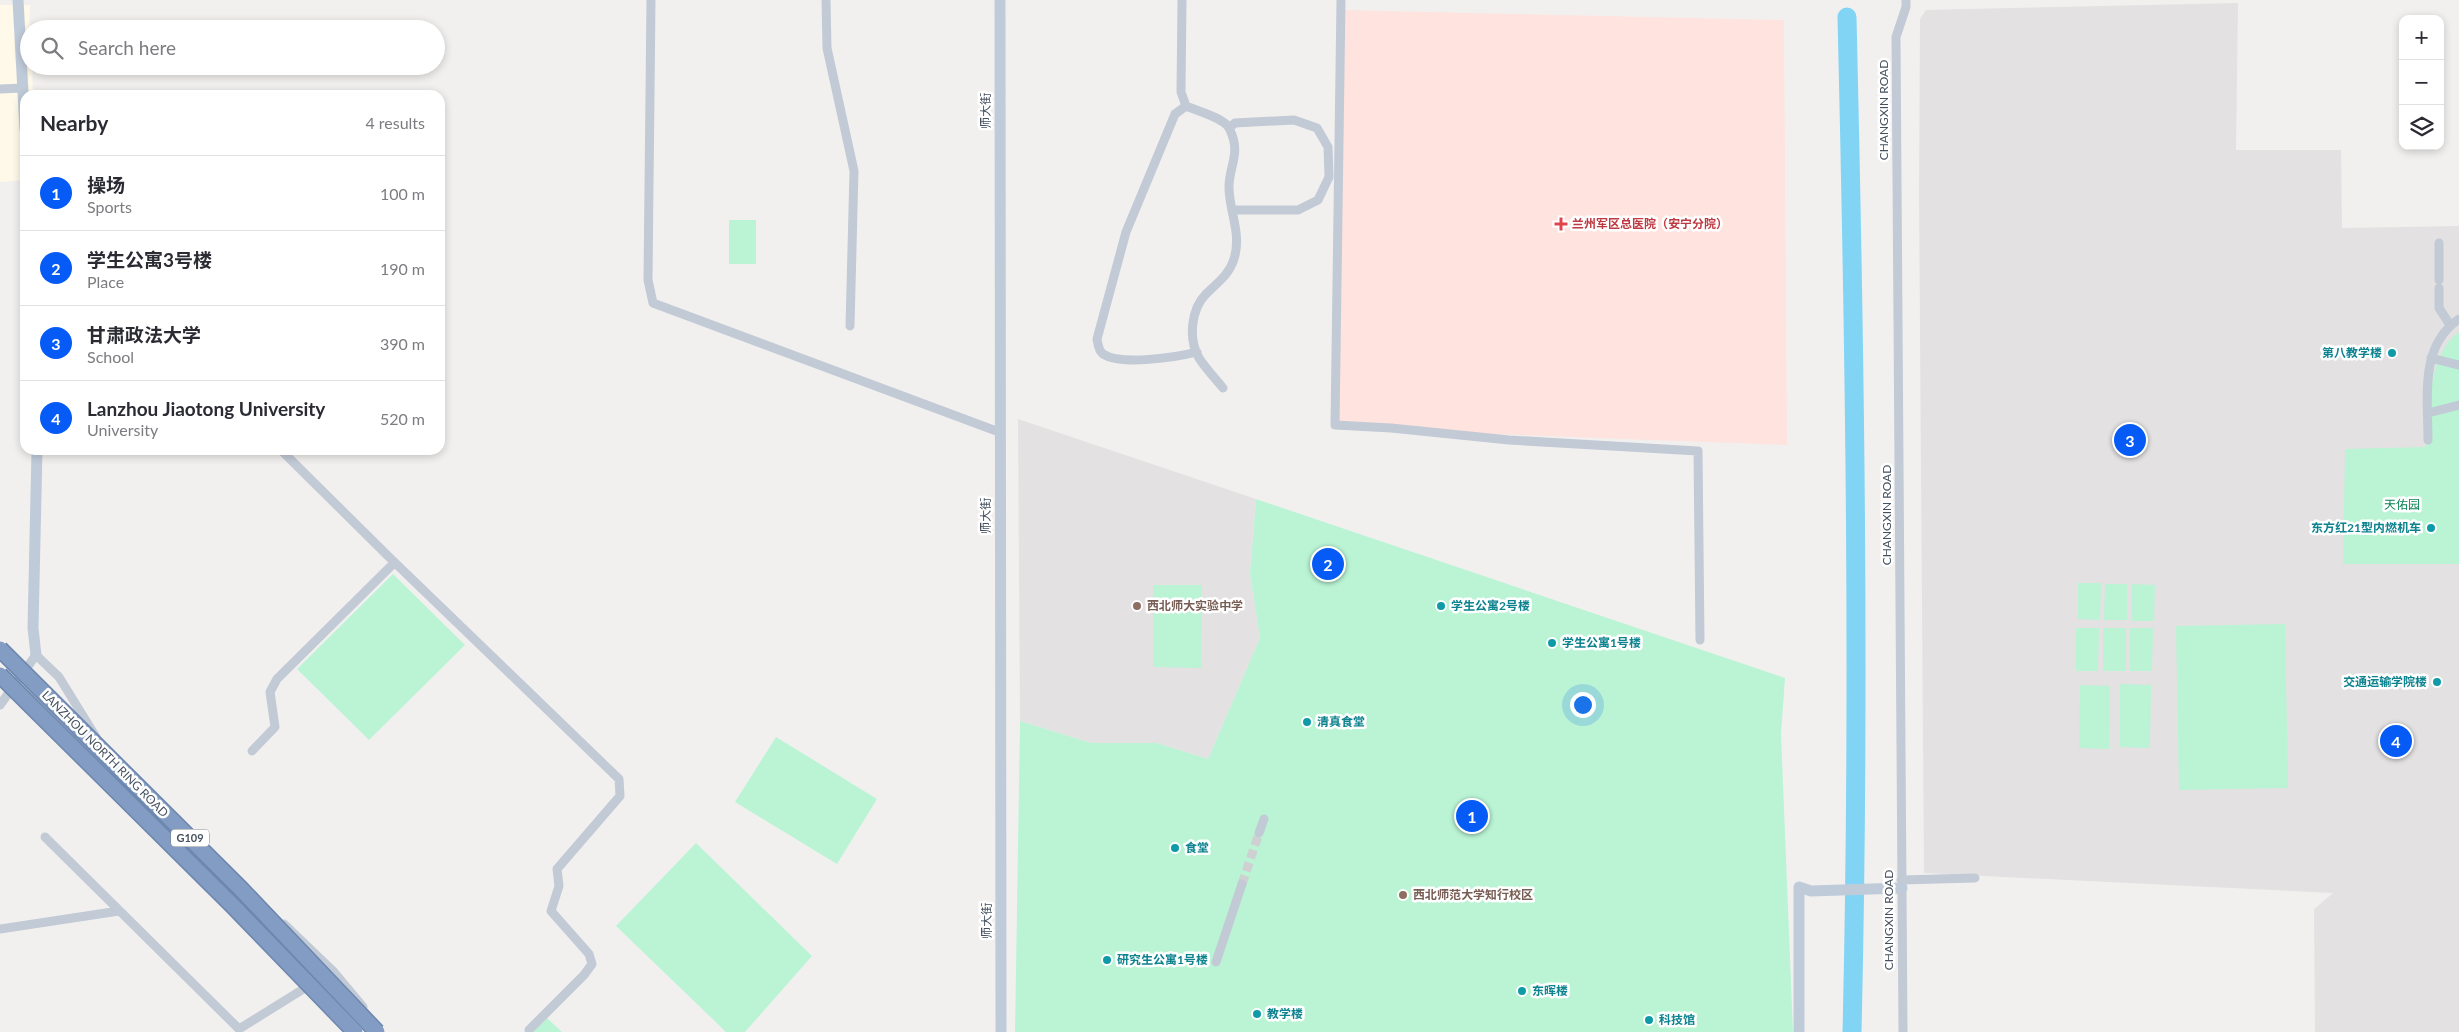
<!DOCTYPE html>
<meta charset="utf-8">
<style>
:root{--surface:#fff;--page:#f7f7f7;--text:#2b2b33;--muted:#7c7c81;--line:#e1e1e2;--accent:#065af5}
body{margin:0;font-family:Lato,"Noto Sans SC",sans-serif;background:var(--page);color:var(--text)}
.controls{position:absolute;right:15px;top:15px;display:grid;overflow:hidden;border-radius:10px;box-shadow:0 2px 8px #0003}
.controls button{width:45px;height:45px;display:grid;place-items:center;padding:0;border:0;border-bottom:1px solid var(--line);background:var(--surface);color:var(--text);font:25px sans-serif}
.you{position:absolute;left:1582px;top:704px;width:18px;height:18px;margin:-12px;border:4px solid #fff;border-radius:50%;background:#1a73e8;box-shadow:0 0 0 8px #1a73e833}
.badge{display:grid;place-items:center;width:32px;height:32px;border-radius:50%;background:var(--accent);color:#fff;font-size:16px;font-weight:700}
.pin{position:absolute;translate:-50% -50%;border:2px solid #fff;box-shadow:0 1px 5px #0006}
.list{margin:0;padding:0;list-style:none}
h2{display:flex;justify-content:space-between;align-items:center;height:65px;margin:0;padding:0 20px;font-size:21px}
h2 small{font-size:16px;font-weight:400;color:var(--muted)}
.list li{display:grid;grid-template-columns:32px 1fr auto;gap:15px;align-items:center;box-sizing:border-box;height:75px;padding:0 20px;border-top:1px solid var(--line)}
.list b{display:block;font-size:19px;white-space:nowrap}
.list p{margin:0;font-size:16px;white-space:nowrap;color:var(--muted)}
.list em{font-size:16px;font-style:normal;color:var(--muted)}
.icon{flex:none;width:28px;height:28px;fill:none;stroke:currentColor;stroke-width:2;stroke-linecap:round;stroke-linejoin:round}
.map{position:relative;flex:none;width:2459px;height:1032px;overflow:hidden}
.search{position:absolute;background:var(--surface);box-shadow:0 2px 8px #0003;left:20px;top:20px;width:425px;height:55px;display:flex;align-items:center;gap:12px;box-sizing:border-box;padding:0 18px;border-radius:28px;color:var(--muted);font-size:19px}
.panel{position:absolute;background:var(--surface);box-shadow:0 2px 8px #0003;left:20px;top:90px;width:425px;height:365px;border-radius:15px}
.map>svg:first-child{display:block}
</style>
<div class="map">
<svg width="2459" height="1032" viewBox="0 0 2459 1032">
<rect width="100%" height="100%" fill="#f2f0ef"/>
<!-- commercial -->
<path fill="#fef9e8" d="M0,5H30L29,66H32L33,95H25V180L0,182Z"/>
<!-- education -->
<path fill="#e3e1e1" d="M2238,3L2236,150H2341L2342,228L2459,226V1032H2315L2314,909L2333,893L1924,873L1919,194L1920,19L1926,10Z
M1018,419L1256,499L1250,574L1260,638L1208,759L1157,743H1091L1020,721Z"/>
<!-- medical -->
<path fill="#fee3de" d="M1341,10L1784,20L1787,445L1333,428Z"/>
<!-- green -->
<path fill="#baf4d5" d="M729,220H756V264H729Z
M2459,332V564H2343L2345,449L2426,447C2430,411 2427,354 2459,332Z
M1256,499L1785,678L1781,734L1793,1032H1015L1020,721L1091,743H1157L1208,759L1260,638L1250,574Z
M393,574L465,645L369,740L297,669Z
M2078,583H2101L2100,620L2078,619Z
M2105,584H2127V620H2104Z
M2132,584L2155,585L2154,621H2132Z
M1153,585H1202L1201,668L1153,667Z
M2285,624L2288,788L2179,790L2176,626Z
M2076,628H2099L2098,671H2076Z
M2103,628H2126V671H2103Z
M2130,628H2153L2152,671H2130Z
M2120,684L2151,685L2150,748L2120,747Z
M2080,685L2110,686L2109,749L2079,748Z
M776,737L877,799L837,864L735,802Z
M696,843L812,956L745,1032H726L616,926Z
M547,1018L562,1032H533Z"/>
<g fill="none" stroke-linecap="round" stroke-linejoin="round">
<!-- river -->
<path stroke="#82d4f5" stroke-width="19" d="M1847,17C1855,356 1860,693 1852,1032"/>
<!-- street-tunnel -->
<path stroke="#cfd0d2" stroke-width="9" stroke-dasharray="9 4.5" stroke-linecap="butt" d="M1242,884L1259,833"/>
<!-- street -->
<path stroke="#c2cad6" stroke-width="9" d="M651,0L648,280L653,303L999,432
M826,0L827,48L854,171L850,326
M1182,0L1181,92L1186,106C1198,111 1224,118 1229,128C1242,153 1229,165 1229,187C1229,212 1242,233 1234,259C1229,275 1218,282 1206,294C1191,309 1188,339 1199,358C1206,369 1215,378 1223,388
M1341,0L1335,425L1391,428L1509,440L1698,451L1700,640
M0,89L23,88
M1186,106L1175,114L1126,232L1097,339C1098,344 1098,350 1103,354C1121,366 1177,357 1197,352
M1229,128L1235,123L1294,120L1317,128L1328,147L1329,177L1318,200L1298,210H1234
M2439,280V243
M2439,288V308L2450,325
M2431,358L2458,365
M2428,413L2459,405
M2428,440C2428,398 2419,346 2459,319
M281,450L389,557L619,779L620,796L557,869L559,886L551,911L589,954L592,964L584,975L529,1030
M0,705L36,655L59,677L96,737
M252,751L275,727L270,692L277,679L394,563
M1259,833L1264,819
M45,837L239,1029L313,983
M1901,880L1975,878
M284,924L333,971L363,1007
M0,929L119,911
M1216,962L1242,884
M1903,1032L1896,37L1906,7V0"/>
<!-- secondary -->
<path stroke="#c0cbda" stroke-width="11" d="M18,0L25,129
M1000,0L1001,1032
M36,655L33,628L37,450
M1799,1032V887L1811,891L1902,888"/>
<defs>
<path id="highway-bridge" d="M0,649L242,890L377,1032
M0,675L232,905L355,1032"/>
</defs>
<!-- highway-bridge casing -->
<use href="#highway-bridge" stroke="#6d87af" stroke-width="18" stroke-linecap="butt"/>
<!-- highway-bridge -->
<use href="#highway-bridge" stroke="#829cc3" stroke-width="15"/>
</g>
<!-- markers -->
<path fill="#e0444e" stroke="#fff" stroke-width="2" d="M1558.5 216.5h5v5h5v5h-5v5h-5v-5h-5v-5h5z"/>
<g fill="#0f9aa8" stroke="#fff" stroke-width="2">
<circle cx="2392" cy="353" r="5"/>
<circle cx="2431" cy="528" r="5"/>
<circle cx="1441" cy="606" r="5"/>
<circle cx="1552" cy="643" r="5"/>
<circle cx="2437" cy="682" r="5"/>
<circle cx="1307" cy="722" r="5"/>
<circle cx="1175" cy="848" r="5"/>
<circle cx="1107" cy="960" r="5"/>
<circle cx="1522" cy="991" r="5"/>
<circle cx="1257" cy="1014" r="5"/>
<circle cx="1649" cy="1020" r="5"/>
</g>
<g fill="#8d6e63" stroke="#fff" stroke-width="2">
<circle cx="1137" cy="606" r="5"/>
<circle cx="1403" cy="895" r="5"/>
</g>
<g text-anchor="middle" stroke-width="5" stroke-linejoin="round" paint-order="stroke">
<!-- shield labels -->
<rect fill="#fff" stroke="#7d858f" stroke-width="1" x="171" y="829.5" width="38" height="17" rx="4"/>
<g font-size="11" font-weight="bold" fill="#45515f">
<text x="190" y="842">G109</text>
</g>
<!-- street labels -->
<g font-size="12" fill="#45515f" stroke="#fff">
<text transform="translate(1884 110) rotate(-90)" y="4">CHANGXIN ROAD</text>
<text transform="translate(986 111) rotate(-90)" y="4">师大街</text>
<text transform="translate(1887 515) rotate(-90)" y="4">CHANGXIN ROAD</text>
<text transform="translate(986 516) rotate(-90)" y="4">师大街</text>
<text transform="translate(105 754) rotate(45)" y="4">LANZHOU NORTH RING ROAD</text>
<text transform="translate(1889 920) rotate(-90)" y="4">CHANGXIN ROAD</text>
<text transform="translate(987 921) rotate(-90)" y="4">师大街</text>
</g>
<!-- health labels -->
<g font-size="12" font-weight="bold" fill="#be3a42" stroke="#fff" text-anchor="start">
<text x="1572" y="228">兰州军区总医院（安宁分院）</text>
</g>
<!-- culture labels -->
<g font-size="12" font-weight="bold" fill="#0d838f" stroke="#fff" text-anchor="start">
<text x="2382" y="357" text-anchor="end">第八教学楼</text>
<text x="2421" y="532" text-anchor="end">东方红21型内燃机车</text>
<text x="1451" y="610">学生公寓2号楼</text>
<text x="1562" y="647">学生公寓1号楼</text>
<text x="2427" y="686" text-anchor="end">交通运输学院楼</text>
<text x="1317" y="726">清真食堂</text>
<text x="1185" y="852">食堂</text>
<text x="1117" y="964">研究生公寓1号楼</text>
<text x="1532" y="995">东晖楼</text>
<text x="1267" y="1018">教学楼</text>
<text x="1659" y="1024">科技馆</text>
</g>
<!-- park labels -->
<g font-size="12" fill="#0d8353" stroke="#fff">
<text x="2402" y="509">天佑园</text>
</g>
<!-- education labels -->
<g font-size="12" font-weight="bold" fill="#785e54" stroke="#fff" text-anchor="start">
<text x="1147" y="610">西北师大实验中学</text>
<text x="1413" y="899">西北师范大学知行校区</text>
</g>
</g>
</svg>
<div class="controls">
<button>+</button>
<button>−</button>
<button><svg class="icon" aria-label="layers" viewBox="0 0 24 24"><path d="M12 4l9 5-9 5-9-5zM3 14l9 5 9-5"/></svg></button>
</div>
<div class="you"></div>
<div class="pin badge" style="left:1472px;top:816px">1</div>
<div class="pin badge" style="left:1328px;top:564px">2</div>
<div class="pin badge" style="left:2130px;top:440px">3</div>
<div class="pin badge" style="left:2396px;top:741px">4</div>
<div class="search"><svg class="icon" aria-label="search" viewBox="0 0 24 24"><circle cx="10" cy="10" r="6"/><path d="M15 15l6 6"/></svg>Search here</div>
<section class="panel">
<h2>Nearby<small>4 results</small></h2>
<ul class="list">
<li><span class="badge">1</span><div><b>操场</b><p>Sports</p></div><em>100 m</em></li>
<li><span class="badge">2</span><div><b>学生公寓3号楼</b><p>Place</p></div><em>190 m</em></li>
<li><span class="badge">3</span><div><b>甘肃政法大学</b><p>School</p></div><em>390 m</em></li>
<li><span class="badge">4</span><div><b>Lanzhou Jiaotong University</b><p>University</p></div><em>520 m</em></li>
</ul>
</section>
</div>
